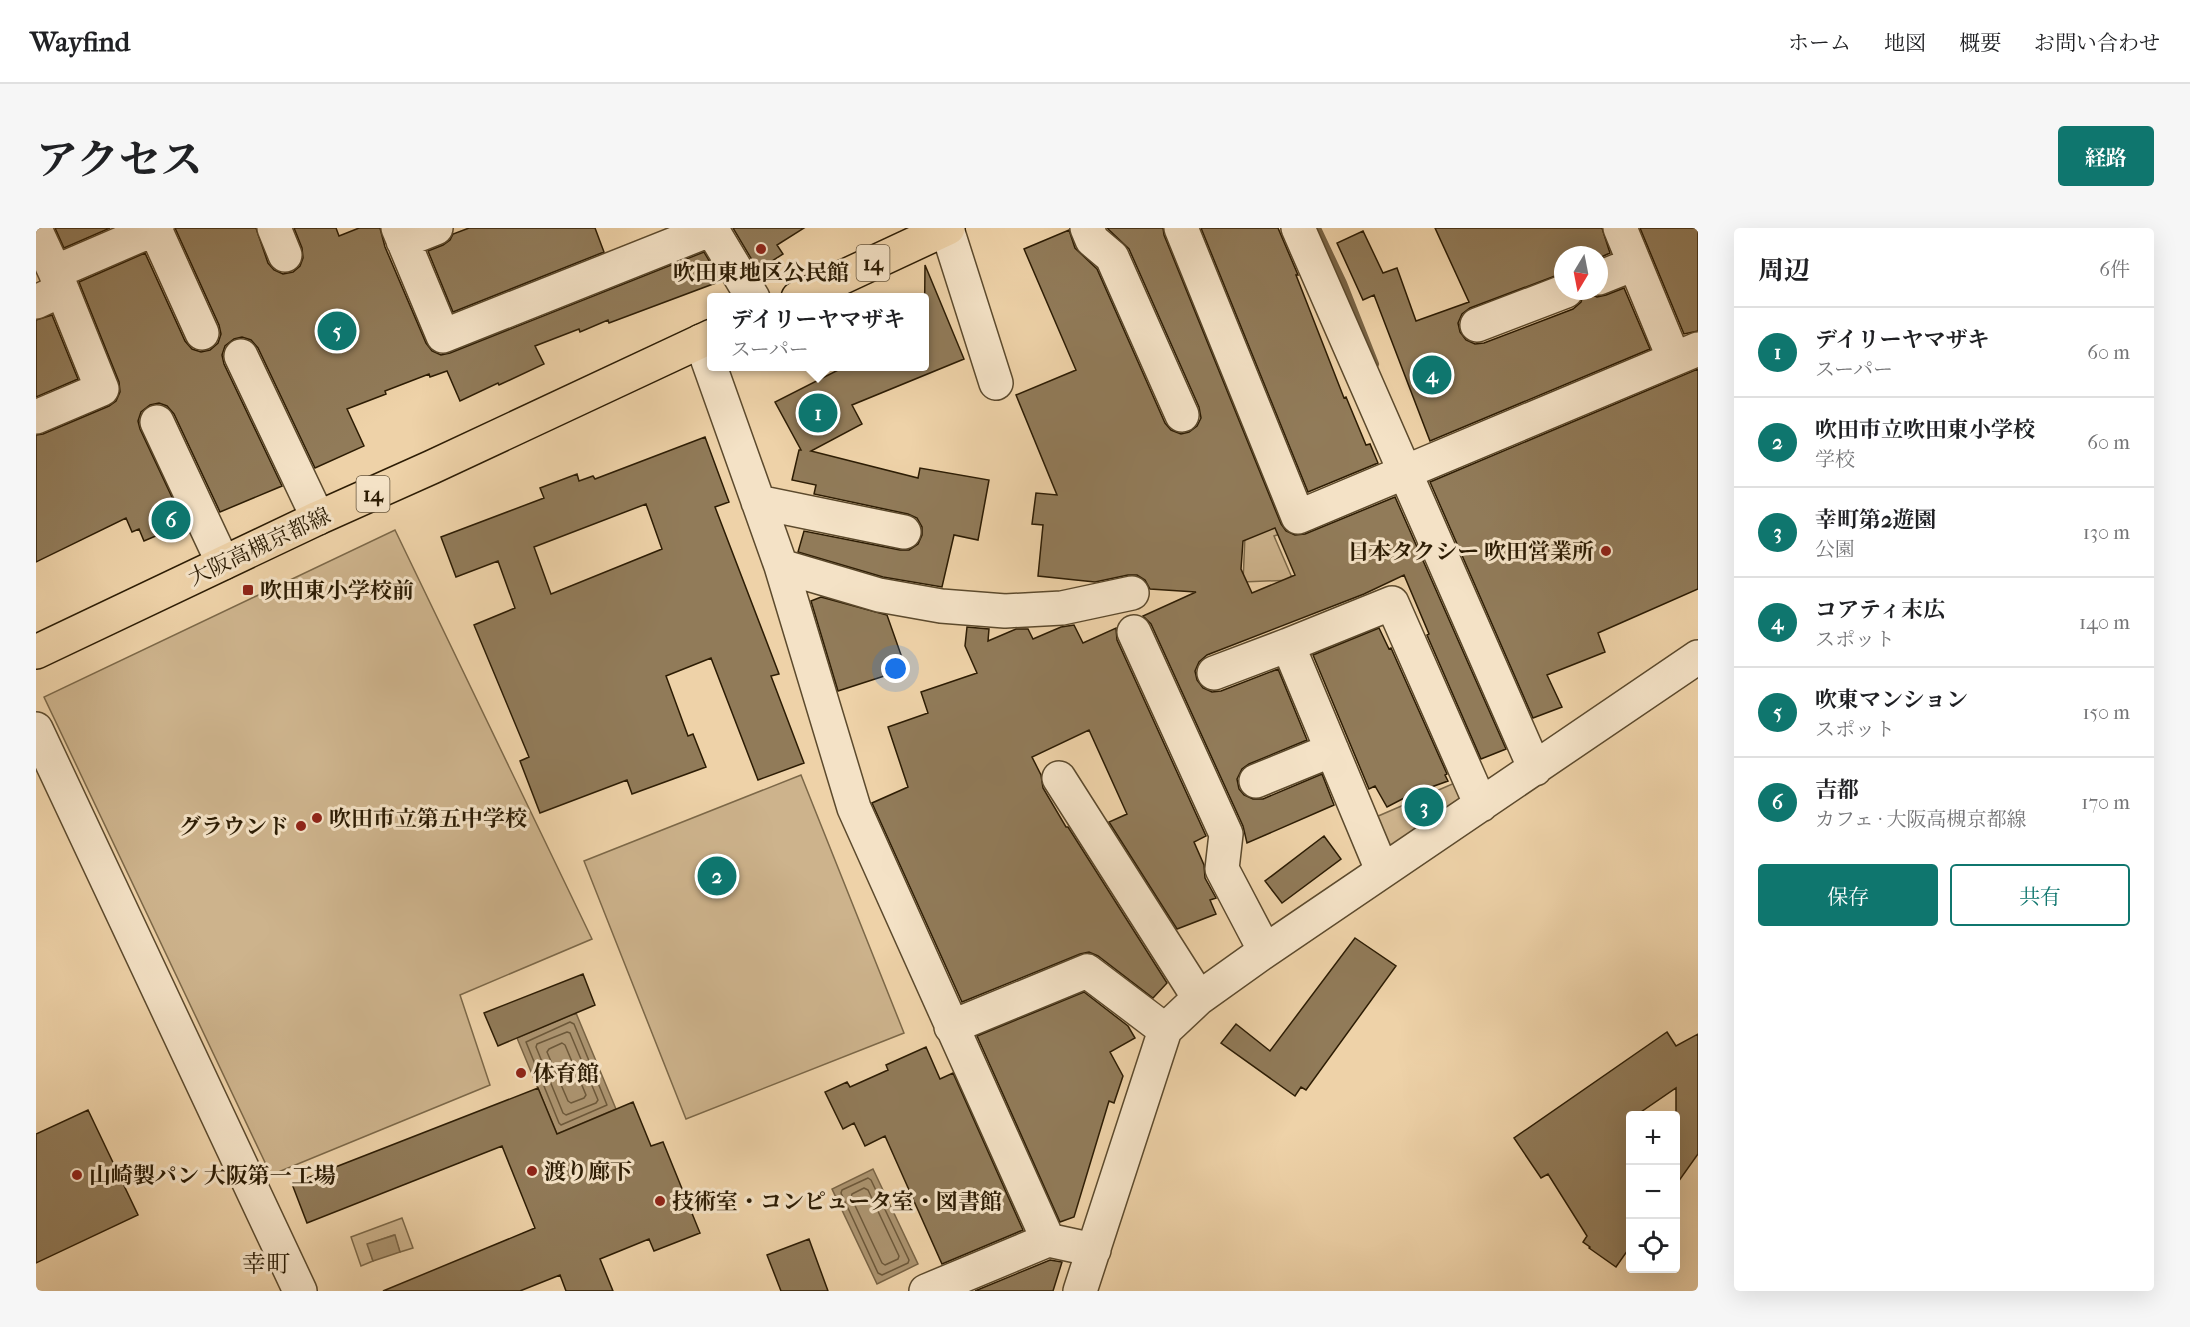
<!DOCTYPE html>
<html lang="ja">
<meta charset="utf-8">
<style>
:root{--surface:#fff;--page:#f6f6f6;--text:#202124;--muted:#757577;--line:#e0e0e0;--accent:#0f766e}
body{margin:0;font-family:"IM FELL French Canon","Noto Serif JP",serif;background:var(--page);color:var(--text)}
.controls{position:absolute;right:18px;bottom:18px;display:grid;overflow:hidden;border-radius:6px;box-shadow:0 6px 24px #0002}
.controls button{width:54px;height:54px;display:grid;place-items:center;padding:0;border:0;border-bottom:2px solid var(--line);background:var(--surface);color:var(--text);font:30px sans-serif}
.compass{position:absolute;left:1518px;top:18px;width:54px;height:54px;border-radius:50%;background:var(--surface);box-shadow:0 6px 24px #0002;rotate:190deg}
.you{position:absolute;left:860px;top:441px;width:21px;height:21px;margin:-15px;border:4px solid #fff;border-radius:50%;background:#1a73e8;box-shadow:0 0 0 9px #1a73e833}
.badge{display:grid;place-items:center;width:39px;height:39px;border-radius:50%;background:var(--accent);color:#fff;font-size:20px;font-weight:700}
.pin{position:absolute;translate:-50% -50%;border:3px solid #fff;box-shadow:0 2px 6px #0006}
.popup{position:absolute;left:671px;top:65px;width:222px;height:78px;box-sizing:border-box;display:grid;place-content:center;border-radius:6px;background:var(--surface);filter:drop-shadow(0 2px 4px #0005);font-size:20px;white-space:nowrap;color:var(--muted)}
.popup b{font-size:22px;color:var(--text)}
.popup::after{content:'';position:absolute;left:50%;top:100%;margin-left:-12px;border:12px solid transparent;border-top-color:var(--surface)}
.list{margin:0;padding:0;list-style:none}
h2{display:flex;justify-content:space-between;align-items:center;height:78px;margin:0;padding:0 24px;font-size:26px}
h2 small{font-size:20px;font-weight:400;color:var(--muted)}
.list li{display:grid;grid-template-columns:39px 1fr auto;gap:18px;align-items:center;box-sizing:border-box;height:90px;padding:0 24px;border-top:2px solid var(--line)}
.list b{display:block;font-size:22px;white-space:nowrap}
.list p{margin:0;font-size:20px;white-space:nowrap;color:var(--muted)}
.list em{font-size:20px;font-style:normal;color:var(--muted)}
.actions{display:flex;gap:12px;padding:18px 24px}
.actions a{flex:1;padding:14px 0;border:2px solid var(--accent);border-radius:6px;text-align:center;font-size:21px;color:var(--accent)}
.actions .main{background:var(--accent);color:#fff}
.icon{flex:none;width:33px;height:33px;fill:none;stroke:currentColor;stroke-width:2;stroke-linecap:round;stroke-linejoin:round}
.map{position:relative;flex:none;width:1662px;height:1063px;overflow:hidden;border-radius:6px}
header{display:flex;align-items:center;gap:36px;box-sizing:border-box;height:84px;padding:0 30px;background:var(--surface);border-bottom:2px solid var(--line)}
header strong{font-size:28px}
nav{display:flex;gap:33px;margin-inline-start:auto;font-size:21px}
.intro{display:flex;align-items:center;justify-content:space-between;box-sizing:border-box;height:144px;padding:0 36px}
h1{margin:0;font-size:42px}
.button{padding:15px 27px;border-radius:6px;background:var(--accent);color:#fff;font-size:21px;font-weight:700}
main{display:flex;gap:36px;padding:0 36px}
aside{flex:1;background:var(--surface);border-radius:6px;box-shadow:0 6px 24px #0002}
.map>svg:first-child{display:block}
</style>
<header>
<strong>Wayfind</strong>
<nav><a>ホーム</a><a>地図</a><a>概要</a><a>お問い合わせ</a></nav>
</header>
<div class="intro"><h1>アクセス</h1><a class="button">経路</a></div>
<main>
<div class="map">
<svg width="1662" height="1063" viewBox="0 0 1662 1063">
<rect width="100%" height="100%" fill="#eed2a8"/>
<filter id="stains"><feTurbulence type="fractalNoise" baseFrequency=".00333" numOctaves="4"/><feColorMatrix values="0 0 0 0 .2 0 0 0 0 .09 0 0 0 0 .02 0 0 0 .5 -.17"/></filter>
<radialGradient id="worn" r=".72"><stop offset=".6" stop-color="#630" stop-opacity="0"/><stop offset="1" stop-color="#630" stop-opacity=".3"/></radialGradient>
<!-- green -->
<path fill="#cdb38c" stroke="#7c6848" stroke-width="1.5" d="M1246,294L1250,304L1238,308L1257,352L1207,354L1209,308Z
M359,302L556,711L424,767L454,857L235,947L8,469Z
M765,547L868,805L650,891L548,633Z
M1421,554L1427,568L1353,619L1340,589Z
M366,990L377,1020L364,1024L358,1007L332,1016L337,1033L325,1038L315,1009Z"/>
<!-- water -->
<path fill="#ac9470" stroke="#796445" stroke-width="1.5" d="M540,785L580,881L521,906L481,810Z
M837,941L882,1036L841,1056L796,961Z
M359,1007L364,1024L337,1033L331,1016Z"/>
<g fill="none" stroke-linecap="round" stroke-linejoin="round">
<!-- shore -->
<path stroke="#6c583a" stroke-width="1.5" d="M534,794L538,796L571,877L525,897L523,895L490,814Z
M531,804L534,805L562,872L560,875L530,887L527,885L500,819L501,816Z
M526,815L529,817L550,867L548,870L535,875L532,873L511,824L513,821Z
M832,950L835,952L873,1032L872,1035L846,1047L842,1045L805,965L806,962Z
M828,960L832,962L863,1028L862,1031L849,1037L846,1035L815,969L816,966Z"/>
<!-- stream -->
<path stroke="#796445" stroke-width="8" d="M1281,0L1307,55L1339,136"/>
</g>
<!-- building -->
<path fill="#917b59" stroke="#2c1c04" stroke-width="1.5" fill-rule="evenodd" d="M19,0H74L28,20Z
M139,0H220L232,35L238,42L247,46L257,44L264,38L267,30L266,20L258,0H300L303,8L323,0H344L349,19L390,115L396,123L405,127L414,125L668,24L685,53L573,95L572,92L544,104L543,101L499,118L508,136L463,157L462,155L424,173L411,143L394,149L393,146L349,163L350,166L311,181L328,218L279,240L222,120L215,112L206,109L198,111L189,118L186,127L188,136L246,258L184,284L138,186L131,178L123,175L114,177L105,184L102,193L104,201L150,299L131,308L129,304L108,313L103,301L96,304L90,290L0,334V207L7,206L73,178L80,173L84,164L83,154L43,54L109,25L149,113L156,121L165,124L174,122L182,115L185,106L183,97Z
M433,0H559L568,24L417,84L392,23L407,17L414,12L417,6Z
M697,0H768L741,17L747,26L722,42Z
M1071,0H1127L1128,7L1245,296L1250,303L1259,307L1269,306L1359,269L1470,521L1445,531L1391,407L1393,406L1368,347L1328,366L1171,427L1163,434L1159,443L1161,452L1167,460L1176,464L1185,463L1242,441L1271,512L1213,536L1206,541L1201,551L1203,561L1208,567L1217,571H1227L1286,546L1298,577L1211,615L1207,598L1115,396L1107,388L1160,364L1114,361L1109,352L1101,347H1092L1059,354L1002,348L1007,297L996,296L1000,265L1021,267L980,167L1040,142L988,21L1033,2L1039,20L1061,41L1129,195L1135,202L1145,206L1153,204L1161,198L1165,190L1163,179L1093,21ZM1239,300L1259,347L1216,365L1205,341L1207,313Z
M1165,0H1242L1262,47H1260L1308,170L1310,169L1330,217L1334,216L1342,235L1272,264Z
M1399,0H1566L1574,25L1563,30V27H1527V45L1434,80L1426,86L1422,95L1424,104L1430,112L1439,116L1448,115L1537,81L1545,74L1548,63L1561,69L1570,67L1588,60L1614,121L1394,213L1338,67L1327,72L1301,15L1327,3L1347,45L1361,40L1380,93L1433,74Z
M1604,0H1662V103L1648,106Z
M889,37L928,131L816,177L826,196L775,223L882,250L884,240L953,252L942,312L918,307L906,359L847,349L762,324L768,303L864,322H873L882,316L886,307V299L881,290L872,286L778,266L780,257L756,252L763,222H765L739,174L810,138H888Z
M16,87L42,151L0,169V92Z
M1662,141V361L1562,405L1569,424L1511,447L1526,479L1497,490L1394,254Z
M669,209L693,274L679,279L743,446L735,448L768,535L722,552L675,430L630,448L652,508L657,506L670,539L596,566L591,552L504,585L484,533L493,529L438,397L479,380L462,333L420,349L405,309L508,270L504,260L541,246L543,253L557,248L559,251ZM610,276L626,321L515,366L498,319Z
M785,369L851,387L870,441L802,463L775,373Z
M1038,397L1047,415L1080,400L1081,412L1170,608L1158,614L1168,637L1169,650L1180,670L1174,672L1180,686L1141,701L1073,594L1091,586L1053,502L996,529L1005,547L1007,560L1030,599H1032L1131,755L1117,770L1062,728L1053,724L1044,726L926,774L836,575L872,559L852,499L892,485L885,464L941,445L929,418L931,399L953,401L952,413L980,401H992L997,411L1025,399Z
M1343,400L1353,421L1355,420L1411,546L1409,547L1412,553L1376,566L1351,579L1339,558L1333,561L1277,427Z
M1288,608L1305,631L1246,675L1229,653Z
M1319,710L1360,738L1270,862L1265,859L1259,868L1185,815L1200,796L1234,823Z
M547,746L559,777L462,818L448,785Z
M1048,764L1092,798L1099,810L1074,824L1087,848L1078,875L1073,873L1038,989L1024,994L941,808Z
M1631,804L1640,818L1662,806V926L1640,957V860L1599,888H1594V1019L1580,1039L1553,1020L1554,1019L1547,1014L1551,1008L1512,946L1505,950L1478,910Z
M890,819L904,851L917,845L987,1002L906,1036L849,908L829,918L818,895L807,901L789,864L811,854L814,859L852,842L850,837Z
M502,860L521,906L597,874L615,918L627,914L664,1005L618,1023L613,1011L564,1031L577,1063H530L524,1047L484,1063H347L499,1000L466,918L271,995L256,956Z
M52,882L102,987L0,1035V906Z
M773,1011L792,1063H745L731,1027Z
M1014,1032L1026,1034L1017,1063H939Z"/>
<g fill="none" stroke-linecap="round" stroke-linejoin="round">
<defs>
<path id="minor" d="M238,0L249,27
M362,0L407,108L676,1
M675,0L717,70
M1051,0L1056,12L1076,29L1146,187
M1145,0L1262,289L1662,121
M1262,0L1499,541
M1584,0L1638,131
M119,1L166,105
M911,1L960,155
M0,3L19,44L66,161L0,189
M367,13L400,0
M19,44L121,0
M1563,50L1598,36
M0,74L26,62
M1441,97L1530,63
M665,113L745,338L818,580L1012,1012L1058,1022
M205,128L282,290
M121,194L187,335
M722,274L868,304
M745,338L843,367L905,378L969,383L1026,380L1096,365
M1098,404L1190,606L1186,641L1229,723
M1178,445L1252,417
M0,501L264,1063
M1023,550L1163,770
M1220,553L1296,522
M1346,642L1252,417L1356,375L1445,577
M915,799L1051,743L1129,802
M890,1063L1012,1012
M1044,1063L1129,802L1163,770L1229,723L1662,429"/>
<path id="major" d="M762,70L912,0
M0,424L282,290L396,239L676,108"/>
</defs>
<!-- minor casing -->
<use href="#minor" stroke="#5c4a2d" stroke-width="36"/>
<!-- major casing -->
<use href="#major" stroke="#2c1c04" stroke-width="36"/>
<!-- minor -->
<use href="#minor" stroke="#f4e2c6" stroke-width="33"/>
<!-- major -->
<use href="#major" stroke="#eed2a8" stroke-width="33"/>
</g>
<!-- markers -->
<g fill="#8f2418" stroke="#f4e2c6" stroke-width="2">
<circle cx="725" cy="21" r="6"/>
<circle cx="1570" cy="323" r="6"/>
<rect x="206" y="356" width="12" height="12" rx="3"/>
<circle cx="281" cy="590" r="6"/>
<circle cx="265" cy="598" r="6"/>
<circle cx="485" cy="845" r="6"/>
<circle cx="496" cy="943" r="6"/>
<circle cx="41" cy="947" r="6"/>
<circle cx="624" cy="973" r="6"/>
</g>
<g text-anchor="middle" stroke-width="6" stroke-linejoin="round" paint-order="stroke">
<!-- shield labels -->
<g fill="#f4e2c6" stroke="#68573e" stroke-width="1.5">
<rect x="820.5" y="17" width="33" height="36" rx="4.5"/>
<rect x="320.5" y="248" width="33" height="36" rx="4.5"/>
</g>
<g font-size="21" font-weight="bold" fill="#2c1c04">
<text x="837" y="42">14</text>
<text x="337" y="273">14</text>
</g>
<!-- poi labels -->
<g font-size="22" font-weight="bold" fill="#2c1c04" stroke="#f4e2c6" text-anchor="start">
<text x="725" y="52" text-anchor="middle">吹田東地区公民館</text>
<text x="1558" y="331" text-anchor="end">日本タクシー 吹田営業所</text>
<text x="224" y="370">吹田東小学校前</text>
<text x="293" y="598">吹田市立第五中学校</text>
<text x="253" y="606" text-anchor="end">グラウンド</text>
<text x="497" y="853">体育館</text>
<text x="508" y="951">渡り廊下</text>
<text x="53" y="955">山崎製パン 大阪第一工場</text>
<text x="636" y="981">技術室・コンピュータ室・図書館</text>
</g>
<!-- street labels -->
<g font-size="22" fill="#2c1c04" stroke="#f4e2c6">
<text transform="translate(223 318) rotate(-25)" y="8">大阪高槻京都線</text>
</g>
<!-- neighbourhood labels -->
<g font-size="24" fill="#2c1c04" stroke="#f4e2c6">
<text x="230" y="1044">幸町</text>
</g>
</g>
<rect width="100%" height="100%" filter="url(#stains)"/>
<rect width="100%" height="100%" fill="url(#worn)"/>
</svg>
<div class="controls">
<button>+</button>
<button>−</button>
<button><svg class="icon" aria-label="locate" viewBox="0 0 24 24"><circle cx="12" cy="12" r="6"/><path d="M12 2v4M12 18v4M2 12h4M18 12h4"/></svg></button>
</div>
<svg class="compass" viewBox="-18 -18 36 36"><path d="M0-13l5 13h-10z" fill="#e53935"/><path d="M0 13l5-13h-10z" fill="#757577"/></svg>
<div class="you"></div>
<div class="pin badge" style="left:782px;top:185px">1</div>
<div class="popup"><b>デイリーヤマザキ</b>スーパー</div>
<div class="pin badge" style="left:681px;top:648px">2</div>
<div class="pin badge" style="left:1388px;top:579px">3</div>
<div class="pin badge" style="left:1396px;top:147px">4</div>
<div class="pin badge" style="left:301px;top:103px">5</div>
<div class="pin badge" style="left:135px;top:292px">6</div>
</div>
<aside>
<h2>周辺<small>6件</small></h2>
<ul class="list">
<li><span class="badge">1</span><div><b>デイリーヤマザキ</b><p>スーパー</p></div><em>60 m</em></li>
<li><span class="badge">2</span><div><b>吹田市立吹田東小学校</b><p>学校</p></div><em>60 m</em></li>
<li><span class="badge">3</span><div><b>幸町第2遊園</b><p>公園</p></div><em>130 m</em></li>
<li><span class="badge">4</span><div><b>コアティ末広</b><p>スポット</p></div><em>140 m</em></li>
<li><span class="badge">5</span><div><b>吹東マンション</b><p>スポット</p></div><em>150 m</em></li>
<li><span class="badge">6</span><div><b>吉都</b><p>カフェ · 大阪高槻京都線</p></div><em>170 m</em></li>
</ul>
<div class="actions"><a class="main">保存</a><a>共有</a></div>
</aside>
</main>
